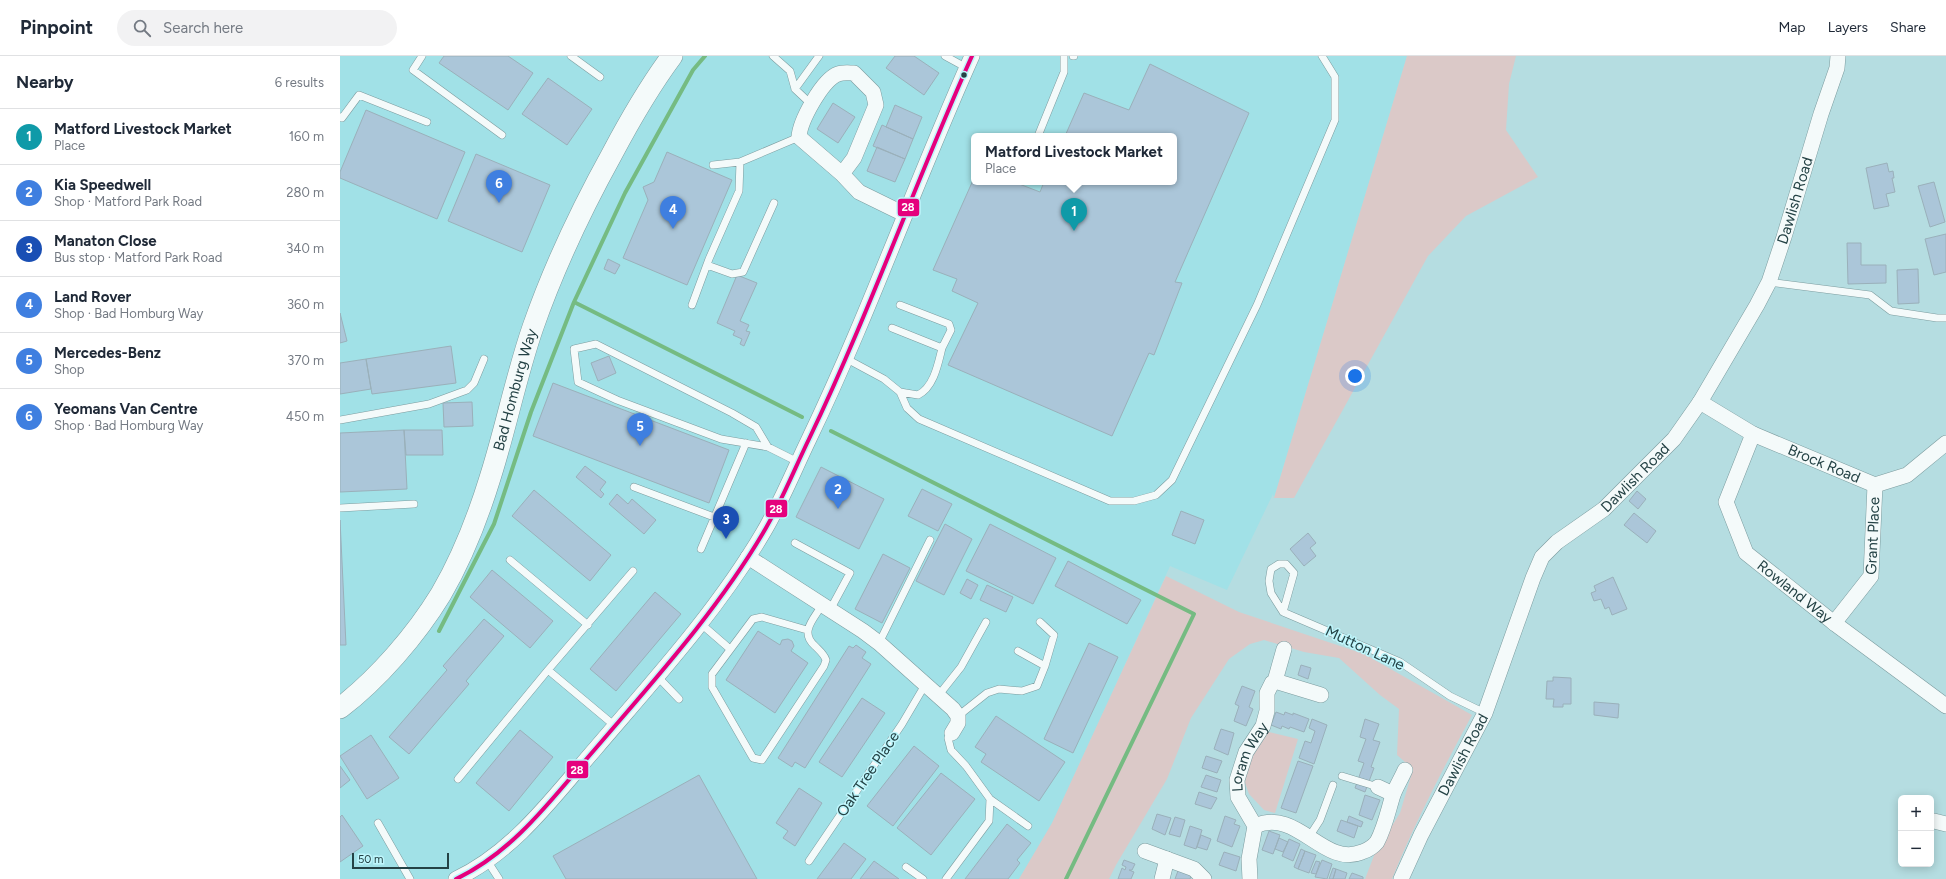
<!DOCTYPE html>
<meta charset="utf-8">
<style>
:root{--surface:#fff;--page:#f2f2f3;--text:#1f2937;--muted:#747a83;--line:#e0e1e3;--accent:#b45309}
body{margin:0;font-family:Figtree,sans-serif;background:var(--page);color:var(--text)}
.controls{position:absolute;right:12px;bottom:12px;display:grid;overflow:hidden;border-radius:6px;box-shadow:0 2px 10px #0003}
.controls button{width:36px;height:36px;display:grid;place-items:center;padding:0;border:0;border-bottom:1px solid var(--line);background:var(--surface);color:var(--text);font:20px sans-serif}
.scale{position:absolute;left:12px;bottom:10px;width:97px;box-sizing:border-box;padding-left:4px;border:2px solid #244245;border-top:0;font-size:11px;line-height:14px;white-space:nowrap;color:#244245;-webkit-text-stroke:3px #bef6fc;paint-order:stroke}
.you{position:absolute;left:1015px;top:320px;width:14px;height:14px;margin:-10px;border:3px solid #fff;border-radius:50%;background:#1a73e8;box-shadow:0 0 0 6px #1a73e833}
.badge{display:grid;place-items:center;width:26px;height:26px;border-radius:50%;background:var(--accent);color:#fff;font-size:13px;font-weight:700}
.pin{position:absolute;translate:-50% -33px;filter:drop-shadow(0 1px 2px #0008)}
.pin::after{content:'';position:absolute;top:21px;width:14px;height:12px;background:inherit;clip-path:polygon(0 0,100% 0,50% 100%)}
.popup{position:absolute;left:631px;top:77px;width:206px;height:52px;box-sizing:border-box;display:grid;place-content:center;border-radius:6px;background:var(--surface);filter:drop-shadow(0 1px 3px #0005);font-size:13px;white-space:nowrap;color:var(--muted)}
.popup b{font-size:15px;color:var(--text)}
.popup::after{content:'';position:absolute;left:50%;top:100%;margin-left:-8px;border:8px solid transparent;border-top-color:var(--surface)}
.list{margin:0;padding:0;list-style:none}
h2{display:flex;justify-content:space-between;align-items:center;height:52px;margin:0;padding:0 16px;font-size:17px}
h2 small{font-size:13px;font-weight:400;color:var(--muted)}
.list li{display:grid;grid-template-columns:26px 1fr auto;gap:12px;align-items:center;box-sizing:border-box;height:56px;padding:0 16px;border-top:1px solid var(--line)}
.list b{display:block;font-size:15px;white-space:nowrap}
.list p{margin:0;font-size:13px;white-space:nowrap;color:var(--muted)}
.list em{font-size:13px;font-style:normal;color:var(--muted)}
.icon{flex:none;width:22px;height:22px;fill:none;stroke:currentColor;stroke-width:2;stroke-linecap:round;stroke-linejoin:round}
.map{position:relative;flex:none;width:1606px;height:823px;overflow:hidden}
header{display:flex;align-items:center;gap:24px;box-sizing:border-box;height:56px;padding:0 20px;background:var(--surface);border-bottom:1px solid var(--line)}
header strong{font-size:19px}
nav{display:flex;gap:22px;margin-inline-start:auto;font-size:14px}
.search{width:280px;height:36px;background:var(--page);display:flex;align-items:center;gap:10px;box-sizing:border-box;padding:0 14px;border-radius:22px;color:var(--muted);font-size:15px}
main{display:flex}
aside{flex:1;background:var(--surface)}
.map>svg:first-child{display:block}
</style>
<header>
<strong>Pinpoint</strong>
<div class="search"><svg class="icon" aria-label="search" viewBox="0 0 24 24"><circle cx="10" cy="10" r="6"/><path d="M15 15l6 6"/></svg>Search here</div>
<nav><a>Map</a><a>Layers</a><a>Share</a></nav>
</header>
<main>
<aside>
<h2>Nearby<small>6 results</small></h2>
<ul class="list">
<li><span class="badge" style="background:#0f9aa8">1</span><div><b>Matford Livestock Market</b><p>Place</p></div><em>160 m</em></li>
<li><span class="badge" style="background:#3f7fe0">2</span><div><b>Kia Speedwell</b><p>Shop · Matford Park Road</p></div><em>280 m</em></li>
<li><span class="badge" style="background:#1a4fb4">3</span><div><b>Manaton Close</b><p>Bus stop · Matford Park Road</p></div><em>340 m</em></li>
<li><span class="badge" style="background:#3f7fe0">4</span><div><b>Land Rover</b><p>Shop · Bad Homburg Way</p></div><em>360 m</em></li>
<li><span class="badge" style="background:#3f7fe0">5</span><div><b>Mercedes-Benz</b><p>Shop</p></div><em>370 m</em></li>
<li><span class="badge" style="background:#3f7fe0">6</span><div><b>Yeomans Van Centre</b><p>Shop · Bad Homburg Way</p></div><em>450 m</em></li>
</ul>
</aside>
<div class="map">
<svg width="1606" height="823" viewBox="0 0 1606 823">
<rect width="100%" height="100%" fill="#b5dde1"/>
<!-- built -->
<path fill="#a1e1e7" fill-rule="evenodd" d="M0,0H1067L934,442L933,438L887,534L830,510L712,768L679,823H0ZM634,80H834V126H634Z"/>
<!-- green -->
<path fill="#dbc9c8" d="M1067,0H1176L1169,28L1166,74L1198,121L1126,160L1088,200L954,442H934Z
M826,520L899,556L1024,598L1132,659C1103,713 1075,766 1052,823H1025L1035,797L1060,757L1073,713L1057,699L1059,653L1040,639L999,602L964,596L924,584L910,588L889,603L851,662L827,723L776,809L769,823H679L712,767Z
M925,675L958,683L935,757L924,754L909,738L905,727L907,712Z"/>
<g fill="none" stroke-linecap="round" stroke-linejoin="round">
<!-- stream -->
<path stroke="#75bb82" stroke-width="4" d="M365,0L353,14L285,137L234,246L462,361
M491,375L854,558L726,823
M99,575L154,468L191,356L234,246"/>
</g>
<!-- building -->
<path fill="#abc6d9" stroke="#9ab0ba" d="M104,0H168L193,17L168,54L99,7Z
M555,0H574L599,17L584,39L546,12Z
M810,8L909,57L835,226L842,227L814,299L809,297L772,380L608,309L638,247L612,235L617,223L593,214L634,122V126H674L700,136L704,126H834V80H725L744,37L789,54Z
M208,22L252,53L227,89L182,58Z
M493,47L515,61L498,87L477,73Z
M555,49L582,61L573,83L546,71Z
M26,54L125,96L97,163L0,122V116Z
M542,69L573,83L565,103L533,90Z
M537,91L565,103L555,126L527,115Z
M327,96L392,124L347,229L283,202L308,144L303,131L314,126Z
M136,98L210,129L182,196L108,165Z
M1547,107L1549,116L1553,115L1554,122H1552L1555,136L1546,138L1549,150L1534,153L1526,112Z
M1594,126L1605,166L1590,171L1578,130Z
M1606,178V216L1594,219L1585,183Z
M1507,187H1521V209H1546V227L1508,228Z
M268,203L280,209L275,218L264,213Z
M1578,213L1579,247L1558,248L1557,214Z
M397,219L417,227L400,265L409,269L406,275L410,276L404,290L400,288L402,283L393,279L395,275L377,267Z
M0,257L7,285L0,287Z
M111,290L116,327L32,338L26,303Z
M269,300L276,317L258,325L251,307Z
M26,303L31,333L0,338V307Z
M213,327L389,394L369,447L193,380Z
M132,346L133,370L104,371L103,347Z
M64,374L67,433L0,436V377Z
M64,374H102L103,399H66Z
M245,410L266,426L260,434L264,438L261,442L236,421Z
M481,411L544,443L519,493L456,461Z
M582,433L612,448L598,475L568,460Z
M194,434L271,499L250,525L172,460Z
M1297,435L1306,443L1298,453L1289,445Z
M277,438L288,448L292,443L316,464L304,478L269,448Z
M841,455L864,464L855,488L832,479Z
M1294,457L1316,475L1307,487L1284,469Z
M0,464L6,589H0Z
M605,468L632,483L604,539L576,525Z
M650,468L716,502L693,548L626,515Z
M968,477L976,487L970,492L976,500L964,510L950,493Z
M543,498L570,512L542,567L515,553Z
M728,505L801,544L787,568L715,530Z
M152,514L213,565L190,592L130,541Z
M1273,521L1287,553L1272,559L1269,551L1265,553L1261,543L1254,545L1251,537L1256,535L1254,530Z
M627,523L638,529L631,543L620,537Z
M647,529L673,541L666,556L640,544Z
M315,536L341,558L276,635L250,613Z
M144,563L164,580L126,625L129,628L69,698L49,681L107,614L103,610Z
M418,575L440,589L442,584L448,583L452,585L454,590L451,595L468,607L435,657L386,624Z
M749,587L778,601L733,697L704,683Z
M516,589L526,596L522,602L531,608L465,712L455,706L452,711L438,702L509,590L513,592Z
M961,609L971,612L968,623L958,619Z
M1213,621L1231,622V648H1223V651H1213L1214,643H1206L1207,625H1213Z
M902,630L915,635L909,651L913,653L906,670L894,665L899,650L895,648Z
M522,642L545,657L502,721L479,706Z
M1254,646L1279,648L1278,662L1254,659Z
M936,656L944,659L945,656L953,659V657L969,663L964,676L950,671L949,673L942,670L941,673L931,669Z
M656,660L725,706L699,745L641,706L646,698L635,691Z
M972,663L987,669L974,708L959,702L965,685L971,687L975,675L969,672Z
M1025,663L1039,668L1033,684L1040,686L1031,711L1034,712L1025,736L1015,732L1024,707L1018,705L1026,683L1020,681Z
M881,673L894,677L888,699L874,693Z
M180,674L213,701L169,755L136,727Z
M31,679L59,722L27,743L0,700Z
M574,690L599,710L553,770L527,750Z
M866,700L882,705L877,717L862,712Z
M958,705L973,710L956,757L941,752Z
M0,710L10,724L0,732Z
M601,717L635,743L591,799L557,772Z
M359,719L417,823H226L213,800Z
M866,719L881,724L877,736L861,731Z
M459,732L482,747L455,790L443,782L448,775L436,767Z
M859,736L877,742L871,753L855,748Z
M1025,739L1040,744L1032,764L1019,759Z
M817,758L831,762L825,779L812,773Z
M2,759L23,790L0,806V761Z
M885,760L896,764L894,768L900,770L892,791L877,785Z
M1009,760L1023,766L1021,771L1007,766Z
M835,761L845,764L840,781L829,778Z
M1001,764L1018,770L1014,782L997,775Z
M667,768L691,787L677,804L680,807L668,823H625Z
M850,770L862,774L856,793L844,789Z
M929,775L940,779L933,798L922,794Z
M861,779L871,783L867,794L857,791Z
M939,782L948,786L943,796L935,793Z
M949,783L960,788L953,805L942,800Z
M504,787L526,803L511,823H477Z
M961,793L965,795L958,813L954,811Z
M965,795L976,799L969,817L958,813Z
M884,796L900,801L896,815L879,809Z
M784,804L795,808L792,814H789L794,816L791,823H778L782,812L785,814L786,811L782,809Z
M982,804L992,808L987,823L975,821Z
M534,805L559,823H520Z
M976,805L980,806L976,818L971,817Z
M839,812L852,816L850,823H835Z
M993,812L996,813L993,823H989Z
M996,813L1007,817L1005,823H993Z
M1012,817L1023,821V823H1009Z"/>
<g fill="none" stroke-linecap="round" stroke-linejoin="round">
<defs>
<path id="service" d="M82,0L73,14L162,79
M231,0L260,21
M433,0L450,15L455,33L472,49
M605,0L627,12
M733,0H734
M455,33L479,0
M0,61L2,62L19,39L87,66
M698,80L724,16V0
M373,109L400,106L459,81
M367,209L392,218L403,216L434,147
M1429,226L1530,239L1551,255L1597,262H1606
M352,249L369,203L399,135L400,106
M560,249L609,268L611,274L602,292
M552,272L602,292C598,308 594,331 578,339L560,336
M505,302L544,323L560,336L567,352L579,363L770,445H794L816,439L832,424L917,249L995,64V21L982,0
M0,364L89,348L127,334L134,327L144,303
M428,391L416,371L392,357L256,288L234,293L238,326L277,344L381,383L428,391L458,406
M294,431L374,461
M0,452L74,448
M455,487L510,517L490,554
M361,493L406,387
M170,504L248,569
M943,556L954,517L946,508H939L931,513L929,525L931,537L943,556L1060,606L1110,640L1145,657
M360,567L390,593
M467,574L422,561L413,563L372,618V631L413,702L422,704L484,610L486,604C484,598 480,595 475,590C459,576 474,563 482,549
M539,587L590,484
M678,595L705,610
M208,614L293,515
M317,620L339,643
M598,640L621,611L646,566
M618,660L647,637L659,633L682,635L697,630L705,610L714,579L700,566
M1002,720L1038,731
M118,723L208,614L275,670
M650,743L688,770
M38,767L70,823
M969,781L980,764L993,729
M469,805L562,668L585,629
M148,806L159,823
M566,811L583,823
M606,823L649,765L650,743L626,710L611,694L608,682L612,677"/>
<g id="minor">
<path d="M502,118L514,102L536,49L533,36L514,17C509,17 503,16 498,18C482,24 460,65 459,81L502,118L519,136L564,158"/>
<path id="s1" d="M1360,346L1413,378L1535,429L1567,419L1606,387"/>
<path id="s2" d="M1413,378L1386,446L1406,497L1494,567L1606,650"/>
<path d="M408,501L523,575L539,587L613,653L618,660V667L612,677"/>
<path id="s3" d="M1494,567L1531,520L1535,429"/>
<path d="M935,625L981,639"/>
<path d="M1038,731L1053,738"/>
<path d="M1594,765L1606,768"/>
<path d="M915,770C958,751 983,812 1022,796C1028,794 1033,791 1037,786C1045,771 1048,755 1053,739C1056,731 1061,723 1065,714"/>
<path d="M805,795L854,813L864,823"/>
<path d="M116,823C175,795 214,740 256,692C315,623 377,555 423,477C441,447 454,414 469,383C529,258 575,127 632,0"/>
<path d="M822,823L827,803"/>
<path id="s4" d="M910,823L909,803L915,770L898,741L897,724L906,696L923,670L927,655V637L932,627L935,625L944,593"/>
<path id="s5" d="M1061,823L1081,779L1145,657L1193,522L1202,501L1217,486L1264,453L1334,383L1360,346L1417,249L1429,226L1444,181L1481,58L1497,12L1498,0"/>
</g>
<g id="secondary">
<path id="s6" d="M0,652C38,623 76,579 101,538C122,502 138,461 150,422C166,372 176,320 193,271C214,211 241,154 272,98C290,64 309,31 332,0"/>
</g>
</defs>
<!-- service casing -->
<use href="#service" stroke="#7c9c9f" stroke-width="8"/>
<!-- minor casing -->
<use href="#minor" stroke="#7c9c9f" stroke-width="16"/>
<!-- secondary casing -->
<use href="#secondary" stroke="#7c9c9f" stroke-width="22"/>
<!-- service -->
<use href="#service" stroke="#f4fafa" stroke-width="7"/>
<!-- minor -->
<use href="#minor" stroke="#f4fafa" stroke-width="15"/>
<!-- secondary -->
<use href="#secondary" stroke="#f4fafa" stroke-width="21"/>
<defs>
<path id="bus-1" d="M116,823C175,795 214,740 256,692C315,623 377,555 423,477C441,447 454,414 469,383C529,258 575,127 632,0"/>
</defs>
<!-- bus-1 casing -->
<use href="#bus-1" stroke="#bef6fc" stroke-width="7"/>
<!-- bus-1 -->
<use href="#bus-1" stroke="#e5007d" stroke-width="4"/>
</g>
<!-- markers -->
<circle fill="#244245" stroke="#bef6fc" stroke-width="1.5" cx="624" cy="19" r="3.5"/>
<g text-anchor="middle" stroke-width="3" stroke-linejoin="round" paint-order="stroke">
<!-- street labels -->
<g font-size="15" fill="#244245" stroke="#bef6fc">
<text dy="5" stroke="none"><textPath href="#s5" startOffset="799">Dawlish Road</textPath></text>
<text dy="5" stroke="none"><textPath href="#s6" startOffset="371">Bad Homburg Way</textPath></text>
<text dy="5" stroke="none"><textPath href="#s1" startOffset="139">Brock Road</textPath></text>
<text dy="5" stroke="none"><textPath href="#s5" startOffset="475">Dawlish Road</textPath></text>
<text dy="5" stroke="none"><textPath href="#s3" startOffset="100">Grant Place</textPath></text>
<text dy="5" stroke="none"><textPath href="#s2" startOffset="190">Rowland Way</textPath></text>
<text transform="translate(1025 592) rotate(25)" y="5">Mutton Lane</text>
<text dy="5" stroke="none"><textPath href="#s5" startOffset="139">Dawlish Road</textPath></text>
<text dy="5" stroke="none"><textPath href="#s4" startOffset="130">Loram Way</textPath></text>
<text transform="translate(528 718) rotate(-56)" y="5">Oak Tree Place</text>
</g>
</g>
<g stroke="#bef6fc" stroke-width="1.5">
<rect x="557" y="142" width="23" height="19" rx="4" fill="#e5007d"/>
<rect x="425" y="443" width="23" height="19" rx="4" fill="#e5007d"/>
<rect x="226" y="704" width="23" height="19" rx="4" fill="#e5007d"/>
</g>
<g font-size="11" text-anchor="middle" font-weight="bold" fill="#fff">
<text x="568" y="155">28</text>
<text x="436" y="457">28</text>
<text x="237" y="718">28</text>
</g>
</svg>
<div class="controls">
<button>+</button>
<button>−</button>
</div>
<div class="scale">50 m</div>
<div class="you"></div>
<div class="pin badge" style="left:734px;top:175px;background:#0f9aa8">1</div>
<div class="popup"><b>Matford Livestock Market</b>Place</div>
<div class="pin badge" style="left:498px;top:453px;background:#3f7fe0">2</div>
<div class="pin badge" style="left:386px;top:483px;background:#1a4fb4">3</div>
<div class="pin badge" style="left:333px;top:173px;background:#3f7fe0">4</div>
<div class="pin badge" style="left:300px;top:390px;background:#3f7fe0">5</div>
<div class="pin badge" style="left:159px;top:147px;background:#3f7fe0">6</div>
</div>
</main>
